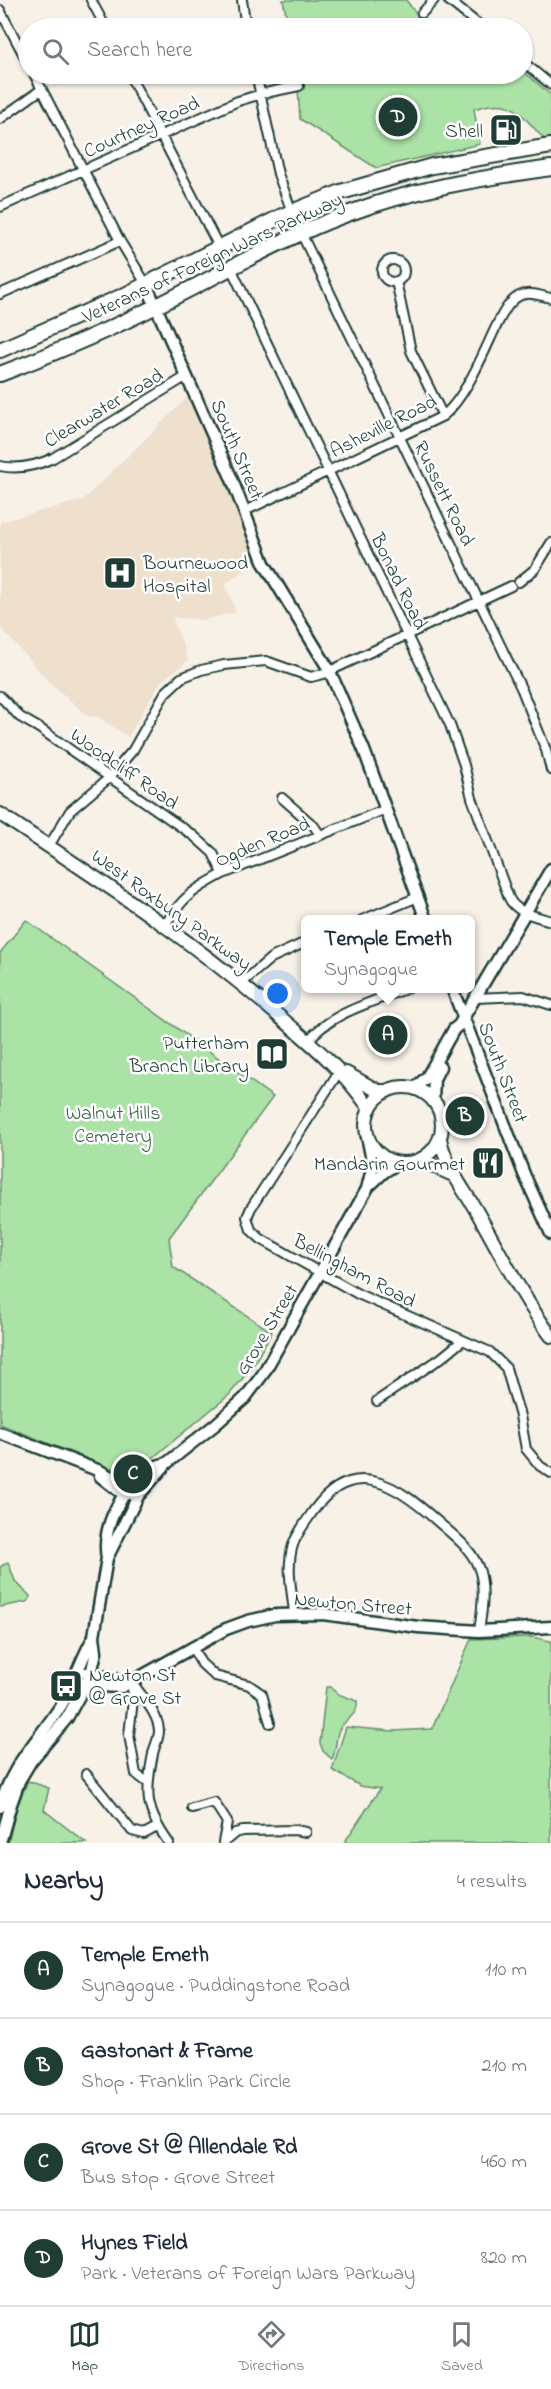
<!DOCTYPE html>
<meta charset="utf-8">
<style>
:root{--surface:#fff;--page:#f2f2f3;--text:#1f2937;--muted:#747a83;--line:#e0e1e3;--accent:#1f3d34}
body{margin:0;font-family:"Indie Flower",sans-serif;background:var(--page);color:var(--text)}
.you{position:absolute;left:278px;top:994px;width:21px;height:21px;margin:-15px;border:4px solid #fff;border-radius:50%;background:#1a73e8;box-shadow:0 0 0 9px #1a73e833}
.badge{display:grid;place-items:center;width:39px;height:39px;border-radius:50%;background:var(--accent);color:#fff;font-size:20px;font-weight:700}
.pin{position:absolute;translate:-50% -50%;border:3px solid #fff;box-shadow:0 2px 6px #0006}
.popup{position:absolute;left:301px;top:915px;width:174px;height:78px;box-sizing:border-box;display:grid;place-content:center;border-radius:9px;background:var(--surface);filter:drop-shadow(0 2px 4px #0005);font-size:20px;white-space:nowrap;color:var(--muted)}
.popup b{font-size:22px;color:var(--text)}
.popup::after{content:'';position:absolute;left:50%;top:100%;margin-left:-12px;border:12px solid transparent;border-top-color:var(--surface)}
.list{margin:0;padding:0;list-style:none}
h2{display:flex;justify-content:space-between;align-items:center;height:78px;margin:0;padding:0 24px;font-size:26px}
h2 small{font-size:20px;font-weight:400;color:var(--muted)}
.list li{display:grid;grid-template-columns:39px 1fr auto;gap:18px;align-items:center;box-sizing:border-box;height:96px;padding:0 24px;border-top:2px solid var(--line)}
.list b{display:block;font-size:22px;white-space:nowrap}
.list p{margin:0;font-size:20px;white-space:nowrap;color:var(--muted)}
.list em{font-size:20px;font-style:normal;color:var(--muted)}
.icon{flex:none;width:33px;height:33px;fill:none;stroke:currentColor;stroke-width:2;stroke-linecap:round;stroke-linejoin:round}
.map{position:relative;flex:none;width:551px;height:1843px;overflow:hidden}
.search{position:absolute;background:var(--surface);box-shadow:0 2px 4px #0004;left:18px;right:18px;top:18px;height:66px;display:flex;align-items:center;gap:15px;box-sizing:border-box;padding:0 21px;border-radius:33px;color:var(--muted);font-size:22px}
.sheet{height:462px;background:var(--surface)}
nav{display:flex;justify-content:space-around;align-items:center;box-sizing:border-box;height:84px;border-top:2px solid var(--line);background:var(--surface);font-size:16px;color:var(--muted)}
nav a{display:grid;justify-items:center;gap:3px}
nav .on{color:var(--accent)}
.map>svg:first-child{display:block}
</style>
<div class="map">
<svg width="551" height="1843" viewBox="0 0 551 1843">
<rect width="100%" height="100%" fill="#f7f1e8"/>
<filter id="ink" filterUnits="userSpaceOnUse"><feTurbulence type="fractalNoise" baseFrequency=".0167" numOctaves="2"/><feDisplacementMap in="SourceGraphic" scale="12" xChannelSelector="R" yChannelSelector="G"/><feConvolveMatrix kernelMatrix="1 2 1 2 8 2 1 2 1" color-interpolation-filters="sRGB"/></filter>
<g filter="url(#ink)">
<!-- built -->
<path fill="#eee0cc" d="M190,395L257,561L225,584L236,612L203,620L172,617L188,659L187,662L161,681L128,737L97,716L89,717L50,683L0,627V522L83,500Z"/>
<!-- green -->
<path fill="#abe2a6" stroke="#65906d" stroke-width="1.5" d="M283,0H406L427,28H289Z
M523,71L551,95V138L544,139C518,112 514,96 474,109L480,144L376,168L300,119L297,74H462L469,82L482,74H522Z
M26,920L273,1097L169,1238L173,1267L272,1332L252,1367L229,1395L150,1460L136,1467L122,1470L107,1467L0,1424V953Z
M8,1562L15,1581L30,1596L29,1600L26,1602L0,1607V1567Z
M532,1637L551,1641V1843H344L380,1789L360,1786L332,1770L346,1727L393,1731L432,1729L471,1639Z
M326,1687H330L338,1694L357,1701C359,1716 345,1718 339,1730C335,1739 337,1750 332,1759L323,1751L320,1743Z
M28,1781L49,1788L44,1810L86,1843H8L17,1806Z"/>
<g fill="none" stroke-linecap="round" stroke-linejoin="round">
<defs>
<path id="street" d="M91,0L106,28
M242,0L246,28
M448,0L483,28
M0,10L28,63
M422,13L434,0
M522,61L551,85
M34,74L120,241L146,284
M129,74L219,247
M256,74L278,174L292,212
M0,119L42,89
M0,207L238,101L265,93L299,86
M301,233L522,690L546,750L551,770
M382 271a11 11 0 1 1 22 0a11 11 0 1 1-22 0Z
M231,268L450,725L464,765L472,798L509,898C516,913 536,916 551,921
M396,281L411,351L443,416
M0,294L120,241
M0,466C19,470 36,466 53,458L187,376
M245,511L443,416C464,399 481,359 493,333C499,321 506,303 519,296C529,291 541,296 551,298
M519,582L535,569L551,543
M332,670L511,586
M0,696L20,717L39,728L194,836L213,853L223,874
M282,798L314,826L320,835
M49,846L70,811L109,778L133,750L165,693L181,678L201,670L224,665L266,661L311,677L327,673
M362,920L418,897
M165,925C182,897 195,889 223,874L386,809
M242,983L271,958L306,942
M475,998L523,996L551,1005
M308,1041C331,1012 374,1002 408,988
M340,1070L251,1208L247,1217L251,1230L261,1239L358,1294L490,1352L506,1368L520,1416L526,1449L540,1466L551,1473
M377,1401L441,1358L462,1341
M294,1613C292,1591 286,1567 293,1545C297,1533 307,1520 314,1510C354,1455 398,1486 437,1521C454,1536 473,1549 480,1572C485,1591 482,1612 479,1631
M192,1647L201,1663L215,1676L249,1685L262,1694L270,1723
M132,1682C141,1695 159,1715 159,1731C159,1739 154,1747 153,1754C145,1793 145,1810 169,1843
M132,1685L133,1700L129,1735L136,1774L147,1782
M86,1774L132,1831L144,1834L157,1827
M192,1808L214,1802L227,1822L223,1842
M223,1843L235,1833L243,1831L295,1830L306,1832"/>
<path id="secondary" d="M146,284L231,477L264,563L328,668
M331,674L364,750L426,920
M452,988L524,1174L551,1234
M415,1088L427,1077L454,1029L459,1025L551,869
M433,1100L434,1079L440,1067
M369,1186L384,1172L398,1163
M0,1433L100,1471L120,1482L133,1492
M100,1476L119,1491L133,1495
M107,1558L138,1496L167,1463L216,1424L245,1398L263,1374L367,1189L373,1165L367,1136
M86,1673L132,1682
M75,1681L96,1686L122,1687L226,1629L248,1621L275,1615L323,1614L418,1627L479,1631L551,1627
M0,1807C13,1761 38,1742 62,1704C75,1682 81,1658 94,1637
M0,1843L11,1804L19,1781L31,1761L67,1718L91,1674L96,1652L94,1636L107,1558C101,1526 123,1487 150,1469C154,1466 161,1465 167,1463"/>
<path id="primary" d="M0,814C96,878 193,940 280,1017C313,1045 345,1072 369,1108
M346,1073L378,1091H385
M366 1125a38 38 0 1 1 76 0a38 38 0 1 1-76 0Z
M440,1139C446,1167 463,1188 477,1212C501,1254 522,1297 551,1336
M420,1160L453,1175"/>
<path id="highway" d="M0,350L125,295L282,216L341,192L432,166L551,146
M0,374C47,356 93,337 138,315C208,282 274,241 347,214C413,189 481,178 551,168"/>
</defs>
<!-- street casing -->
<use href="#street" stroke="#1f3d34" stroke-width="12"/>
<!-- secondary casing -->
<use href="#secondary" stroke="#1f3d34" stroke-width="15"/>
<!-- primary casing -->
<use href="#primary" stroke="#1f3d34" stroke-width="16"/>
<!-- highway casing -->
<use href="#highway" stroke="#1f3d34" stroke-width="18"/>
<!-- street -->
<use href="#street" stroke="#fff" stroke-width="8"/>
<!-- secondary -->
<use href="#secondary" stroke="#fff" stroke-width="10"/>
<!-- primary -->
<use href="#primary" stroke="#fff" stroke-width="12"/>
<!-- highway -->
<use href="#highway" stroke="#fff" stroke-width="14"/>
</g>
</g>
<!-- icons -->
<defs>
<symbol id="fuel-square" viewBox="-11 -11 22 22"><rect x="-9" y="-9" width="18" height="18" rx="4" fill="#1f3d34" stroke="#fff"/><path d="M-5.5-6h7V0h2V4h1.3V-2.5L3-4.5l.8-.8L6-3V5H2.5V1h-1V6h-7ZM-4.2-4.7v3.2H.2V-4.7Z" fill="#fff"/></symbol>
<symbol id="hospital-square" viewBox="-11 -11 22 22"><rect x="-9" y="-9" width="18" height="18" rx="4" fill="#1f3d34" stroke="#fff"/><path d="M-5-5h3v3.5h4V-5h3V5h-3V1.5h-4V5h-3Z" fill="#fff"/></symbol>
<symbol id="library-square" viewBox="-11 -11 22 22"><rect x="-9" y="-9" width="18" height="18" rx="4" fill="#1f3d34" stroke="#fff"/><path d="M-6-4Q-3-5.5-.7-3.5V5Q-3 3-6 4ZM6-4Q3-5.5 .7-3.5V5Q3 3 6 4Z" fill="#fff"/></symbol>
<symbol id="restaurant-square" viewBox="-11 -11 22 22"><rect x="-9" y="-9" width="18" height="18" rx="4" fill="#1f3d34" stroke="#fff"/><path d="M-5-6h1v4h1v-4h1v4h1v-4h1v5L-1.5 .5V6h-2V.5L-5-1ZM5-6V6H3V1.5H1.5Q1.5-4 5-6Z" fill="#fff"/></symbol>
<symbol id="bus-square" viewBox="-11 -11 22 22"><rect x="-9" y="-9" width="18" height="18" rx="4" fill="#1f3d34" stroke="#fff"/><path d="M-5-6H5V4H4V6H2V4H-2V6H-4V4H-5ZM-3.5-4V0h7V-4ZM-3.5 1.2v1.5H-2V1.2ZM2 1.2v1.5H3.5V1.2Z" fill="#fff"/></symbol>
</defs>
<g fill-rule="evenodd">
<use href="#fuel-square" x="487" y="111" width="38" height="38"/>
<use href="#hospital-square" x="101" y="554" width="38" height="38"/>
<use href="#library-square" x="253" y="1035" width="38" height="38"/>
<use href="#restaurant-square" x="469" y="1144" width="38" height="38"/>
<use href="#bus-square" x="47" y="1667" width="38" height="38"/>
</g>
<g text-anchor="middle" stroke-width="5" stroke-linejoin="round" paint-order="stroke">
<!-- street labels -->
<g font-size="20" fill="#1f3d34" stroke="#fff">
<text transform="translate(141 126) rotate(-24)" y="7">Courtney Road</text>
<text transform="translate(212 257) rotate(-25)" y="7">Veterans of Foreign Wars Parkway</text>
<text transform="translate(103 407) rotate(-31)" y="7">Clearwater Road</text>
<text transform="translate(383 425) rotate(-27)" y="7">Asheville Road</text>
<text transform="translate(238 449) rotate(67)" y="7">South Street</text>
<text transform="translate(445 493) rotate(64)" y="7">Russett Road</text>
<text transform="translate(400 581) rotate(64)" y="7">Bonad Road</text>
<text transform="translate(125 768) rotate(35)" y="7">Woodcliff Road</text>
<text transform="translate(262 841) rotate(-23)" y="7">Ogden Road</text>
<text transform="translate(172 909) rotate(36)" y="7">West Roxbury Parkway</text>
<text transform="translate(504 1072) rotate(69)" y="7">South Street</text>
<text transform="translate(355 1270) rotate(28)" y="7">Bellingham Road</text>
<text transform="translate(266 1329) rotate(-59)" y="7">Grove Street</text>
<text transform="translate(353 1603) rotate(5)" y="7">Newton Street</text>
</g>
<!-- poi labels -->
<g font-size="20" fill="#1f3d34" stroke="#fff" text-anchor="end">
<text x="483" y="137">Shell</text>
<text x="143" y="569" text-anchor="start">Bournewood<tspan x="143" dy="23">Hospital</tspan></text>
<text x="249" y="1049">Putterham<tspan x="249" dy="23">Branch Library</tspan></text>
<text x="465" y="1170">Mandarin Gourmet</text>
<text x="89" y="1681" text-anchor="start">Newton St<tspan x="89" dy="23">@ Grove St</tspan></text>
</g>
<!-- park labels -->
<g font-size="20" fill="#3b5e4b" stroke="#fff">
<text x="113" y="1119">Walnut Hills<tspan x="113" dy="23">Cemetery</tspan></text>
</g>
</g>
</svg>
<div class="you"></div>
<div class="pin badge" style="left:388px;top:1035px">A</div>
<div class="popup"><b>Temple Emeth</b>Synagogue</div>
<div class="pin badge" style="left:465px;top:1116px">B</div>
<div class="pin badge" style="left:133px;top:1474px">C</div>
<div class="pin badge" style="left:398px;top:117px">D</div>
<div class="search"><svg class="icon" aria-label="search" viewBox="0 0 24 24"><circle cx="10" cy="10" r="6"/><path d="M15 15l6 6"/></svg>Search here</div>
</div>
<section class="sheet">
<h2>Nearby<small>4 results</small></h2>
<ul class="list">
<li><span class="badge">A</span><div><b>Temple Emeth</b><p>Synagogue · Puddingstone Road</p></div><em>110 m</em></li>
<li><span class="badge">B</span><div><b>Gastonart &amp; Frame</b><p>Shop · Franklin Park Circle</p></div><em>210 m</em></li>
<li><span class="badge">C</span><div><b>Grove St @ Allendale Rd</b><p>Bus stop · Grove Street</p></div><em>460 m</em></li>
<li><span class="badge">D</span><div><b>Hynes Field</b><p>Park · Veterans of Foreign Wars Parkway</p></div><em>820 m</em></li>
</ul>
</section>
<nav>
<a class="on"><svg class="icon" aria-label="map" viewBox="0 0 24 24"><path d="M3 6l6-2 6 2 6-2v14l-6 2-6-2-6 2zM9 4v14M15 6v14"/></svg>Map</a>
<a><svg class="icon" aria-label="directions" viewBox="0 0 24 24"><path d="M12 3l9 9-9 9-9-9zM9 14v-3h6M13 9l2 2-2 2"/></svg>Directions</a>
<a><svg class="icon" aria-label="saved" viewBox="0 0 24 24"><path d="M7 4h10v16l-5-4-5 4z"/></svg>Saved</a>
</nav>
